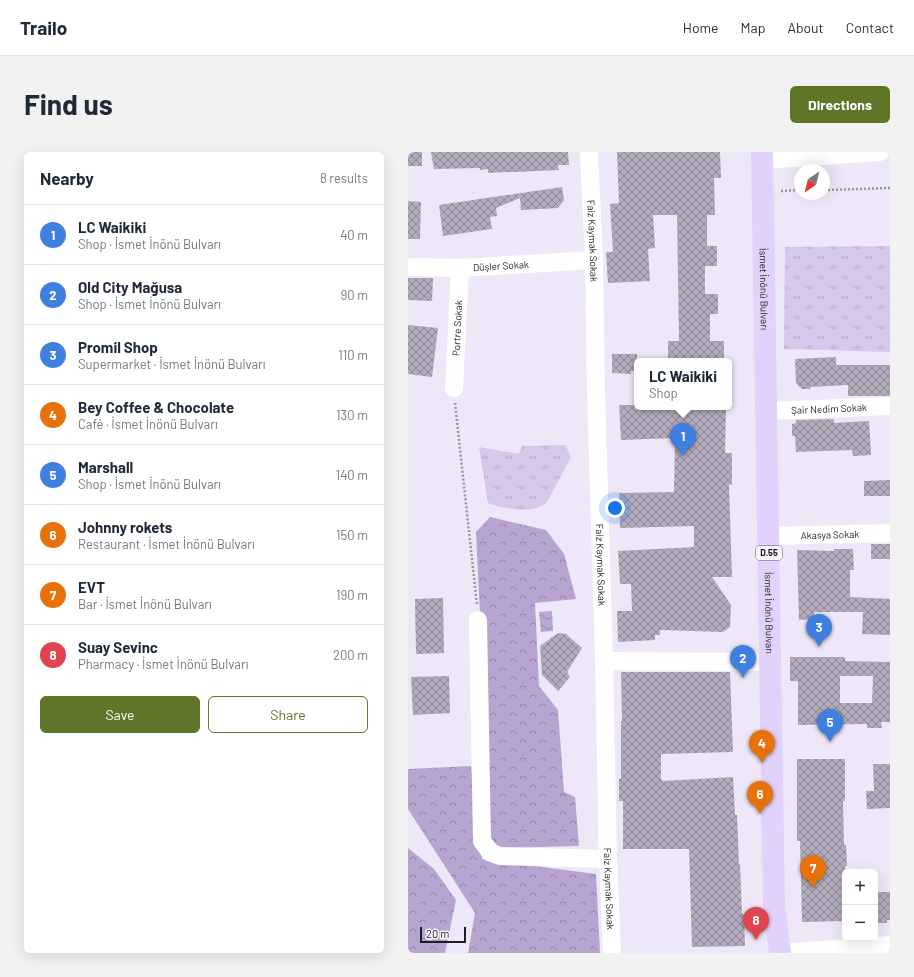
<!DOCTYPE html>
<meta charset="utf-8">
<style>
:root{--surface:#fff;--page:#f2f2f3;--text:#1f2937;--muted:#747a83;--line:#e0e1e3;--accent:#5f7628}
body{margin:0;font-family:Barlow,sans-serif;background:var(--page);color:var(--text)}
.controls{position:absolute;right:12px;bottom:12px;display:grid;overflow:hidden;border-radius:6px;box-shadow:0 4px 16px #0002}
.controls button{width:36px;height:36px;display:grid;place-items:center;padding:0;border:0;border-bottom:1px solid var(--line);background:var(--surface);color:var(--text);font:20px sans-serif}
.compass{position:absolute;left:386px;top:12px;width:36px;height:36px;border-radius:50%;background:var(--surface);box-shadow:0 4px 16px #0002;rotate:215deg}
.scale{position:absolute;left:12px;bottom:10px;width:46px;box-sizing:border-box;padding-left:4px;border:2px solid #1f1c22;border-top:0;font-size:11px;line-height:14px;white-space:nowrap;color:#1f1c22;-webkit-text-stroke:3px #f9f6fe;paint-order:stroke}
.you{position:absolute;left:207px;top:356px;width:14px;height:14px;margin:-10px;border:3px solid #fff;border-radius:50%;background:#1a73e8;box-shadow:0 0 0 6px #1a73e833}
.badge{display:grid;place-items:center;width:26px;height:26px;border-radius:50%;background:var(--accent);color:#fff;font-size:13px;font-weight:700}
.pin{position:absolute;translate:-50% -33px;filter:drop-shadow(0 1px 2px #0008)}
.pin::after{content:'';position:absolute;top:21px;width:14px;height:12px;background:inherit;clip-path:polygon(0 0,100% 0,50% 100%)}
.popup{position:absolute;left:226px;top:206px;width:98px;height:52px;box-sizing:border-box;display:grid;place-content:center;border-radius:6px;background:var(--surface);filter:drop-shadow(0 1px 3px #0005);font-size:13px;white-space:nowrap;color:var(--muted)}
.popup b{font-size:15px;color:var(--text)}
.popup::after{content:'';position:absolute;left:50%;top:100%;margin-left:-8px;border:8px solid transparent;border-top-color:var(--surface)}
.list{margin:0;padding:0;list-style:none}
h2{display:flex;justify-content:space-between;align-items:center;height:52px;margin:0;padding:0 16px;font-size:17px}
h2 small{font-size:13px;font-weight:400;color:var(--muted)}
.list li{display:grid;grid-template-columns:26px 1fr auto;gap:12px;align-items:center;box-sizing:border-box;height:60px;padding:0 16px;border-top:1px solid var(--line)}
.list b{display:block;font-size:15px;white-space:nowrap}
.list p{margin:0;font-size:13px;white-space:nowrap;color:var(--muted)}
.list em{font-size:13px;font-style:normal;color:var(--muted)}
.actions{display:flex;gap:8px;padding:12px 16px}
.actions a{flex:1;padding:9px 0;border:1px solid var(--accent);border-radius:6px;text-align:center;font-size:14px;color:var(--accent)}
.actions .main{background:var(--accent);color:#fff}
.map{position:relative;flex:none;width:482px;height:801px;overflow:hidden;border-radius:6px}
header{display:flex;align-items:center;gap:24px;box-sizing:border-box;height:56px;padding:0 20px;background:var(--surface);border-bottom:1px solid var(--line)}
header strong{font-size:19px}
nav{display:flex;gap:22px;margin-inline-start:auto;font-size:14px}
.intro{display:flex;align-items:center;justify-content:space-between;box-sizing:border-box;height:96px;padding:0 24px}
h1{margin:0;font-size:28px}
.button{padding:10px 18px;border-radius:6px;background:var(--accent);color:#fff;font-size:14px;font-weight:700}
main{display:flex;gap:24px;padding:0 24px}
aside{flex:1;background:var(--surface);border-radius:6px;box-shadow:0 4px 16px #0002}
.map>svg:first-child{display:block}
</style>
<header>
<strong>Trailo</strong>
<nav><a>Home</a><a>Map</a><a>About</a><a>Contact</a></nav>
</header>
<div class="intro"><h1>Find us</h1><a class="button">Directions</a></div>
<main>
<aside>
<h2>Nearby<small>8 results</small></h2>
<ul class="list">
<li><span class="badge" style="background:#3f7fe0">1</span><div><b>LC Waikiki</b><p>Shop · İsmet İnönü Bulvarı</p></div><em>40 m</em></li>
<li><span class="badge" style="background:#3f7fe0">2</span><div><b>Old City Mağusa</b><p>Shop · İsmet İnönü Bulvarı</p></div><em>90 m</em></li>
<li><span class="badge" style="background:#3f7fe0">3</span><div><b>Promil Shop</b><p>Supermarket · İsmet İnönü Bulvarı</p></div><em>110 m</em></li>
<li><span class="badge" style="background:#e8710a">4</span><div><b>Bey Coffee &amp; Chocolate</b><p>Café · İsmet İnönü Bulvarı</p></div><em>130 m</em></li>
<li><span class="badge" style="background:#3f7fe0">5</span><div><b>Marshall</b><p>Shop · İsmet İnönü Bulvarı</p></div><em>140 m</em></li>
<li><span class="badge" style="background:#e8710a">6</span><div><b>Johnny rokets</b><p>Restaurant · İsmet İnönü Bulvarı</p></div><em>150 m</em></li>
<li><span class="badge" style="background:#e8710a">7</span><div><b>EVT</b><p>Bar · İsmet İnönü Bulvarı</p></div><em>190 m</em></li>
<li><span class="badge" style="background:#e0444e">8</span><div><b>Suay Sevinc</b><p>Pharmacy · İsmet İnönü Bulvarı</p></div><em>200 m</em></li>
</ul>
<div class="actions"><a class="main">Save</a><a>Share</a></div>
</aside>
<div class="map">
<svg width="482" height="801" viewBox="0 0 482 801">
<defs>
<pattern id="grass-tufts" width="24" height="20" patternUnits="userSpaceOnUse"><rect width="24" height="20" fill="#d6c7eb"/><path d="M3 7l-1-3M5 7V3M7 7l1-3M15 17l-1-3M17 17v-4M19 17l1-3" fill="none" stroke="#b7aac9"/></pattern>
<pattern id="forest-crowns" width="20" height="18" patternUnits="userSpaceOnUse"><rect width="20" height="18" fill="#b7a4d1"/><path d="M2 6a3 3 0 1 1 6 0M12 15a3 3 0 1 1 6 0" fill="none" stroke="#9485a9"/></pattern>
<pattern id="water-waves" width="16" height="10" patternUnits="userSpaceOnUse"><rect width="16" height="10" fill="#b9a6d3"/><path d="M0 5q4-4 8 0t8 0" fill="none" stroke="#9686ab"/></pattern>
<pattern id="building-cross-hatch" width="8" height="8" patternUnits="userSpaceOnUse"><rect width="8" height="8" fill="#b2abbc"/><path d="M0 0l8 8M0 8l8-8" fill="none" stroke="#908a98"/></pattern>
</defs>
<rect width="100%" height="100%" fill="#eee7f8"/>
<!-- grass -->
<path fill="url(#grass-tufts)" d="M482,94V200L376,197L377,95Z
M157,293L163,305L139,350C125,363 97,357 80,351L71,295L111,302L114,294Z"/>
<!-- forest -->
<path fill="url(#forest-crowns)" d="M82,365L138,378L156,402L168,447L127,451L131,534L150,558L156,640L167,645L171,694L93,696L83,688L68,380Z
M63,614L74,707L188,722L192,801H60L67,761L0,657V617Z
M0,696L26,717L48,748L37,801H0Z"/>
<!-- water -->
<path fill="url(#water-waves)" d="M144,459L145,479L133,480L131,460Z"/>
<!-- building -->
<path fill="url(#building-cross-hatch)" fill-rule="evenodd" d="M0,0H14V14H0Z
M23,0H160L161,13H150L151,18L80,21V17L72,18V16L26,17Z
M209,0H312L313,26H306L307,63H299V94H309V114H297V142H310V162H302V189H316V209H260V189H271L269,63H245L247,96L240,97L242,129L200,131L198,100H205L202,52L211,51Z
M154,35L156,48L150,56L113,58L112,46L88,56L89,64L82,65L84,77L35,84L31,53Z
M0,49L13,50L12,87H0Z
M0,126H25L24,149L0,148Z
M0,173L30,176L24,225L0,222Z
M204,202H229V219H223V222L204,221Z
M428,205V213H482V244H440V233L402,235L403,237H394L388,231L387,207Z
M211,253H229V255H318L317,301H324V333L321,332L324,425H304L323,453L322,475L315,480L252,478V483H247V488L210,490L209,459H224L223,432H212L210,399L286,395V374L212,376L211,341L266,340L267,286L213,288Z
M426,267V271L461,269L463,303L445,304L444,298L388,300L387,284H384V272L388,271V268Z
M482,328V344H456V329Z
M463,392H482V407H463Z
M426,397H445L446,418H442V445L482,447V483L454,482L455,460H406V467L391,468L389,398L426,399Z
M35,446L36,501L8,502L7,447Z
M150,481L158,482L174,496L159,520L162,525L150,539L134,523L132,494Z
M382,505H437V509L482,510V570H473L474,576H459V572L390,573V529H382ZM432,524H465L464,551H432Z
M213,520H322L325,600L253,602V628H255V629L325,625L327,663H329L331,712H332L334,762H336L337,794L284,795L281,697H215V649H211V627H213V569H214Z
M41,524L42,561L5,563L3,525Z
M389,607H437V649H435L436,693H438L439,714H437V769L394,770L392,689H389Z
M465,612H482V656L459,657L458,639H466Z
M467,740H482V768H479V771H467Z"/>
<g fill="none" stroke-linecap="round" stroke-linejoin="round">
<!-- path -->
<path stroke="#9994a1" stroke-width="2.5" stroke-dasharray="2 2" stroke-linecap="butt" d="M416,38L482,36
M373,39L392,38
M47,251L69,453"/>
<!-- minor -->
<g stroke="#fff" stroke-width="18">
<path id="s1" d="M181,0L186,108L188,239L196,509L200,707L204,801"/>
<path d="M354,8L472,0"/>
<path id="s2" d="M0,115L52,116L186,108"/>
<path id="s3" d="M46,236L52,116"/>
<path id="s4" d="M359,259L482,254"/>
<path id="s5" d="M361,384L482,381"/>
<path d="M70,468L74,689L83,701L92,704L200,707"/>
<path d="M196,509L362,510"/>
<path d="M372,801L482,793"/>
</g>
<!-- primary -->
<path stroke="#e2d1fa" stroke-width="22" id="s6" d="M354,0L366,754L372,801"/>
</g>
<g text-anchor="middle" stroke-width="3" stroke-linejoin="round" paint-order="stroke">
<!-- shield labels -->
<rect fill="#f9f6fe" stroke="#605d64" stroke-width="1" x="348" y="394" width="26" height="14" rx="3"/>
<g font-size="9" font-weight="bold" fill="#1f1c22">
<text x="361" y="404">D.55</text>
</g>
<!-- street labels -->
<g font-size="10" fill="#1f1c22" stroke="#f9f6fe">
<text dy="4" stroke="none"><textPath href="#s1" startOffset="89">Faiz Kaymak Sokak</textPath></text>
<text dy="4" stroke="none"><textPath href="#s2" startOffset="93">Düşler Sokak</textPath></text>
<text dy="4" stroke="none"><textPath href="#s6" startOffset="137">İsmet İnönü Bulvarı</textPath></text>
<text dy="4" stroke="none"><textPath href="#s3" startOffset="60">Portre Sokak</textPath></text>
<text dy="4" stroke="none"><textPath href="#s4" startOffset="62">Şair Nedim Sokak</textPath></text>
<text dy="4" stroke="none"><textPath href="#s5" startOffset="61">Akasya Sokak</textPath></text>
<text dy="4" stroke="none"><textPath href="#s1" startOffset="413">Faiz Kaymak Sokak</textPath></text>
<text dy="4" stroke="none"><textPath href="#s6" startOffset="461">İsmet İnönü Bulvarı</textPath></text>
<text dy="4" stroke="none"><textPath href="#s1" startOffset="737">Faiz Kaymak Sokak</textPath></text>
</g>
</g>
</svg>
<div class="controls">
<button>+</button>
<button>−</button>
</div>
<svg class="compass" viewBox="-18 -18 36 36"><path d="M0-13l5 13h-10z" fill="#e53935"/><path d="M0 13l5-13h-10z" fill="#747a83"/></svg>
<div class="scale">20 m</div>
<div class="you"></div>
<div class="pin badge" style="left:275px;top:304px;background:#3f7fe0">1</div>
<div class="popup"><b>LC Waikiki</b>Shop</div>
<div class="pin badge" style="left:335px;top:526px;background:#3f7fe0">2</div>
<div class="pin badge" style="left:411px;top:495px;background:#3f7fe0">3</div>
<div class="pin badge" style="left:354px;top:611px;background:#e8710a">4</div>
<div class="pin badge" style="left:422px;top:590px;background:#3f7fe0">5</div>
<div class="pin badge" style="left:352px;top:662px;background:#e8710a">6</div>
<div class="pin badge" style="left:405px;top:736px;background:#e8710a">7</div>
<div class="pin badge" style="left:348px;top:788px;background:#e0444e">8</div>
</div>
</main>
